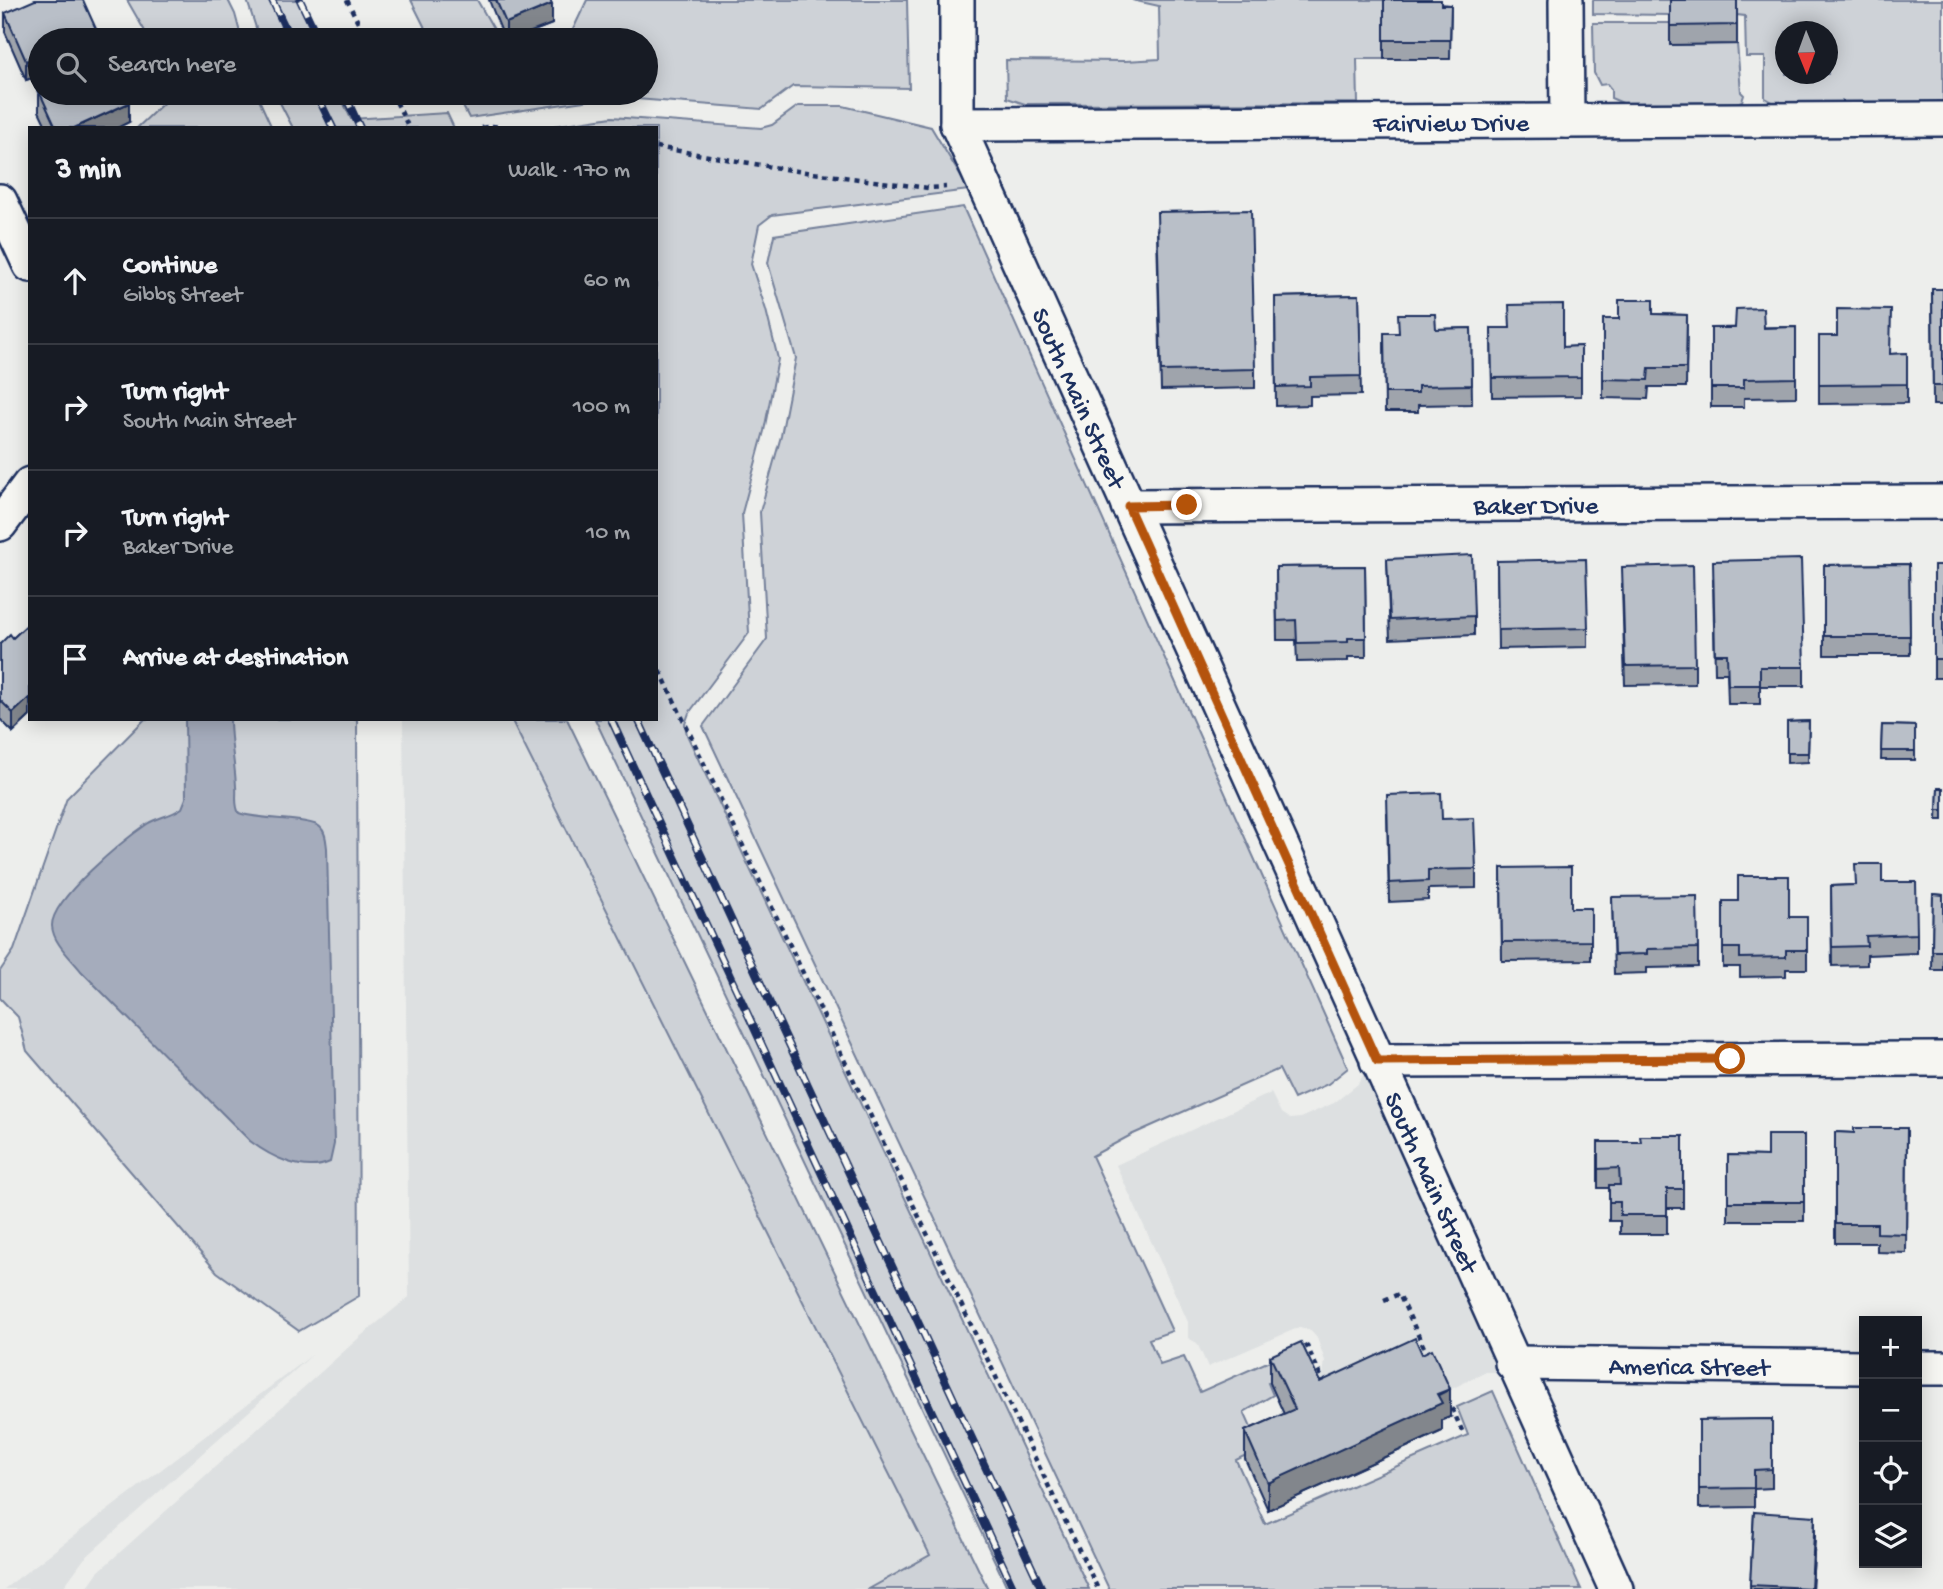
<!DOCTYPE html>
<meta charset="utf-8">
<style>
:root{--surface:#171b24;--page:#242831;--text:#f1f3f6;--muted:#9ea1a6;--line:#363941}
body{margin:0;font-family:"Gochi Hand",sans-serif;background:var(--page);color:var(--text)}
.controls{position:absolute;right:21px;bottom:21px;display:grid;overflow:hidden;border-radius:0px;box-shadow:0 4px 18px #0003}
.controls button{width:63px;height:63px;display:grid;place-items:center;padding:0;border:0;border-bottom:2px solid var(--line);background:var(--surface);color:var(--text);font:35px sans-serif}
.compass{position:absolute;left:1775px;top:21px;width:63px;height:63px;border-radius:50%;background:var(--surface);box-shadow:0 4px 18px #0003;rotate:179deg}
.stop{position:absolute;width:21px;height:21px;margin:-16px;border:5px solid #b45309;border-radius:50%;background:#fff}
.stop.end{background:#b45309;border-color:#fff;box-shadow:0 2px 7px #0008}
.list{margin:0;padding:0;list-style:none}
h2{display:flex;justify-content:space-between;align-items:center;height:91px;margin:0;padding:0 28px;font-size:30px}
h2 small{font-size:23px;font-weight:400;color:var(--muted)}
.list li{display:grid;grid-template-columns:46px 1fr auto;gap:21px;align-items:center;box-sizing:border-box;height:126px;padding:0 28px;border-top:2px solid var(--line)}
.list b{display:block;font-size:26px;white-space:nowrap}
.list p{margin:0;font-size:23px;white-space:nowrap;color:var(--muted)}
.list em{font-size:23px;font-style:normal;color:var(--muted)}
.icon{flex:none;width:38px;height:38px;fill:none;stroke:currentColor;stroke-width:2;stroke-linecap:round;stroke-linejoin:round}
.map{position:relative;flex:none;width:1943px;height:1589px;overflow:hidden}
.search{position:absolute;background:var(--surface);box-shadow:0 4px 18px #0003;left:28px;top:28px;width:630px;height:77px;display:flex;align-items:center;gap:18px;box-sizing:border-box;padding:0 24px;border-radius:38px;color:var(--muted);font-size:26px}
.panel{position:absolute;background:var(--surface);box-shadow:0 4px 18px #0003;left:28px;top:126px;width:630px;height:595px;border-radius:0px}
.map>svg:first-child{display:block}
</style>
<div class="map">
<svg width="1943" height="1589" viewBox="0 0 1943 1589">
<rect width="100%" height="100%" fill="#edeeec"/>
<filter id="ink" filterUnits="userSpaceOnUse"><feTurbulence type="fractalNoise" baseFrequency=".0143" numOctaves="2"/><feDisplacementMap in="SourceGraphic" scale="14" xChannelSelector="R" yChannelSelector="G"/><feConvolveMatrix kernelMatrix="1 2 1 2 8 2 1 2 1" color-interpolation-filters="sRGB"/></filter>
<g filter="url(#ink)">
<!-- built -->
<path fill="#dde0e1" d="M403,719H511L930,1555L869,1589H86L98,1572L361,1336L409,1297Z
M1367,1018L1638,1589H1601L1502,1374L1497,1372H1486L1445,1392L1439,1410L1444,1424L1273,1498L1276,1440L1267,1421L1286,1409L1323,1374L1325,1361L1317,1338L1310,1330L1300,1327L1208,1367L1197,1343L1188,1338V1322L1116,1165L1271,1093L1281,1113L1290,1119L1300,1118L1334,1103L1358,1084L1366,1070Z
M312,1355L84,1559L62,1589H4Z"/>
<!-- green -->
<path fill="#ced2d7" stroke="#74809a" stroke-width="2" fill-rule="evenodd" d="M127,0H228L235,14L242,40H150Z
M247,0H298L316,40H260Z
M411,0H477L500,40H431Z
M587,0H907L909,88L793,86L762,109L611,97L469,118L456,93H646V40H568Z
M1132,0H1384V59H1357L1358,103L1025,104L1007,98L1006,60L1125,61L1160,59L1159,6Z
M1593,0H1677L1670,7V15L1593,14Z
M1736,0H1943V103L1776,104L1765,98V57H1746L1745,16L1737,15ZM1786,32H1828V74H1786Z
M1593,23H1670L1671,45L1737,44L1741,92L1744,95L1742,101L1730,105L1625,104L1611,98V89L1607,84L1600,85L1594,73Z
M174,93H256L272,128H137Z
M275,93H339L351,119L447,113L454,128H293Z
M798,106H843L931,127L969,190L772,215L759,225L751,264L766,310L778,359L764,431L742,513L749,633L689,713L685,724L687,735L1089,1589H1008L595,719H656V128H540L612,117L761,128L772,125Z
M963,207L1348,1068L1328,1084L1294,1099L1279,1069L1131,1135L1092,1156L1172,1331L1149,1339L1160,1365L1184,1357L1200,1392L1301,1347L1309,1364L1268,1383L1273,1395L1244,1412L1260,1448L1236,1460L1265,1524L1468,1435L1457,1407L1493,1391L1581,1589H1109L703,726L767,639L760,512L781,436L796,358L768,263L774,235Z
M145,719H357L359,1296L299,1331L217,1272L27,1051L18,1017L0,998V971L14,950L67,798Z
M511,719H567L988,1589H869L930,1555Z"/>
<!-- water -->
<path fill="#a5acbc" stroke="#6e7a96" stroke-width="2" d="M185,719H230C230,743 235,763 236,786C237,797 234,804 239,813C257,820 312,818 320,827C326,832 326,841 327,848L334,1144L330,1162C304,1174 271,1157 250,1141L81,971C71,958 53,943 52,926C51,899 125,839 147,824C158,817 171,816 182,808L186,798Z"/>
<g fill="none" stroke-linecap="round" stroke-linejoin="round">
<defs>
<g id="minor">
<path id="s1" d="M957,0V124L1616,1589"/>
<path d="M1566,0L1567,121"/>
<path id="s2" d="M957,124L1943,119"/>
<path d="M0,201L30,265"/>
<path id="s3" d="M1128,506L1943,502"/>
<path d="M0,524L30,484"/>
<path d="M1377,1061L1943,1059"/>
<path id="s4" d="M1512,1363L1864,1367"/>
<path d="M1917,1368H1943"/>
</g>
</defs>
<!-- minor casing -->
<use href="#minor" stroke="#1b2f5e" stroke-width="38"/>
<!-- path -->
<path stroke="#1b2f5e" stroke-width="4.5" stroke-dasharray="5 5" stroke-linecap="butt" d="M347,0L367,40
M392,93L409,128
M482,128L491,126L510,128
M656,147L790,170L928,188L946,187
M656,662L883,1142L1098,1589
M1384,1300L1399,1294L1428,1356
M1306,1344L1325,1385
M1448,1399L1463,1433"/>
<!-- minor -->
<use href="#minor" stroke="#f6f6f2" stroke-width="33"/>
<defs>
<path id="rail" d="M272,0L291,40
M300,0L319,40
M316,93L333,128
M344,93L360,128
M611,719L1014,1589
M638,719L1042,1589"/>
</defs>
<!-- rail casing -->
<use href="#rail" stroke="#1b2f5e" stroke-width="8"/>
<!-- rail -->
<use href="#rail" stroke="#f6f6f2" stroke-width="5" stroke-dasharray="16" stroke-linecap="butt"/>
</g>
<!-- wall -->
<path fill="#9fa4ac" stroke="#1b2f5e" stroke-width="2" d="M489,0H550L552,24L510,40H505Z
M1384,0L1451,5L1450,59H1384Z
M1670,0H1737V44L1670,45Z
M5,13L40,40V93L129,122L117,128H47L39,111V95L32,78L26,80L5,32Z
M1157,231L1255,369V388L1161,390Z
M1932,289H1943V405H1933Z
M1359,295L1361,395L1310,396V405L1276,406L1275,297Z
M1653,314L1687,315L1686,387H1649L1648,399L1603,398V319H1619Z
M1796,327V397L1744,398V407H1711V328Z
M1471,328L1472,404L1418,405V412H1385L1384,333H1398L1436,329Z
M1491,328L1563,347L1581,346V396L1492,397Z
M1819,336L1890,354L1907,353V403L1819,404Z
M1387,559L1474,616V635L1390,639Z
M1497,561L1588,628V647L1498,649Z
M1909,564L1910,655H1824V565Z
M1934,565H1943V678H1934Z
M1365,566L1366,657H1348V661L1297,662L1296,640H1277L1276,567Z
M1713,580L1804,667V686H1760V704H1728L1727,673H1715Z
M1622,586L1695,665V684L1625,685Z
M30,622V716L13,732L0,719V644L13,638Z
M1809,721L1808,762L1787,763V722Z
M1882,725L1915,726V760H1881Z
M1938,788H1943V820H1937Z
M1387,814L1442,819L1476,869V888L1428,889V900L1389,902Z
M1501,868L1571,908H1591V960L1502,961Z
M1882,882L1917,934V953L1867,955V965L1832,966L1831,886L1855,885Z
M1933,894L1943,895V970H1932Z
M1612,897L1698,948V967L1647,968V973L1614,974Z
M1723,901L1789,917H1807V969H1786V976L1740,977V967H1723Z
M1907,1128L1906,1253L1877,1252V1243H1835V1132L1854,1133Z
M1804,1135V1221H1728V1155L1767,1156Z
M1683,1136V1208H1667V1234H1620V1221H1609V1188H1598V1142H1641Z
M1270,1356L1320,1382L1450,1417L1442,1420V1431L1268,1510L1245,1459V1431L1284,1414L1270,1383Z
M1772,1419V1488L1754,1489V1507L1699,1508V1420Z
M1754,1512L1815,1535L1812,1589H1750Z"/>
<!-- shaded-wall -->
<path fill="#82868c" stroke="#1b2f5e" stroke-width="2" d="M552,4V24L510,40H506V23Z
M32,59V78L26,80V61Z
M129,103V122L117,128H74Z
M30,697V716L13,732V713Z
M1450,1389V1417L1442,1420V1431L1268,1510V1483Z
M1815,1516V1535L1812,1589H1811Z"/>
<!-- building -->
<path fill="#b9bfc8" stroke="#1b2f5e" stroke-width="2" d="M35,0H83L101,40H40V78L32,59L26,61L5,13Z
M496,0H550L552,4L506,23Z
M1384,0H1441V5H1451L1450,40H1384Z
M1670,0H1737V25L1670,26Z
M39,91H40V93H125L129,103L74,128H56Z
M1251,210L1255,369L1161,371L1157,212Z
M1932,289H1943V386H1933Z
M1359,295L1361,376L1310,377V386L1276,387L1275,297Z
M1619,300H1653V314L1687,315L1686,368H1649L1648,380L1603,379V319H1619Z
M1563,304V347L1581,346V377L1492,378L1491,328H1510L1509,305Z
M1763,308L1764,328L1796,327V378L1744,379V388H1711V328H1735L1736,309Z
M1837,309L1891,310L1890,354L1907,353V384L1819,385V336H1837Z
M1398,314H1435L1436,329L1471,328L1472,385L1418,386V393H1385L1384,333H1399Z
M1472,555L1474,616L1390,620L1387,559Z
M1586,559L1588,628L1498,630L1497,561Z
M1801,559L1804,667H1760V685H1728L1727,654H1715L1713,561Z
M1909,564L1910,636H1824V565Z
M1693,565L1695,665L1625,666L1622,567Z
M1934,565H1943V659H1934Z
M1365,566L1366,638H1348V642L1297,643L1296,620L1277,621L1276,567Z
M30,622V697L13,713L0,700V644L10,634L13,638Z
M1809,721L1808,753H1787V722Z
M1882,725L1915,726V751H1881Z
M1938,788H1943V810H1937Z
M1441,793L1442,819L1474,818L1476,869L1428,870V881L1389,883L1387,795Z
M1855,864H1882V882H1916L1917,934L1866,936L1867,946L1832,947L1831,886L1856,885Z
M1571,867V908H1591V941L1502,942L1501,868Z
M1738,876H1789V917H1807V950H1786V957L1740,958V948H1723V901H1738Z
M1933,894L1943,895V951H1932Z
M1697,896L1698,948L1647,949V954L1614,955L1612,897Z
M1854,1128H1907L1906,1234L1877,1233V1224H1835V1132L1854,1133Z
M1767,1135H1804V1202H1728V1155L1767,1156Z
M1640,1136H1683V1189H1667V1215H1620V1202H1609V1185H1620L1619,1168L1598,1169V1142H1641Z
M1415,1338L1422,1354L1432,1349L1450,1389L1437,1394L1442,1403L1268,1483L1245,1431L1295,1409L1270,1356L1301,1342L1320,1382Z
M1772,1419V1469L1754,1470V1488L1699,1489V1420Z
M1754,1512L1815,1516L1811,1588L1750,1585Z"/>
</g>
<g fill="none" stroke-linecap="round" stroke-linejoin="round" filter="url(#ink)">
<!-- route -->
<path stroke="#b45309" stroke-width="9" d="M1187,505L1128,506L1377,1061L1730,1059"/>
</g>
<g text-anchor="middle" stroke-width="6" stroke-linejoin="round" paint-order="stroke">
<!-- street labels -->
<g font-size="26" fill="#1b2f5e" stroke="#f6f6f2">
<text dy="9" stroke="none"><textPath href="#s2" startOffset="494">Fairview Drive</textPath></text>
<text dy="9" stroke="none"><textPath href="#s1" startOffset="424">South Main Street</textPath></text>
<text dy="9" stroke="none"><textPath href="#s3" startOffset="408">Baker Drive</textPath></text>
<text dy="9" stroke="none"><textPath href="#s1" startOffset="1284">South Main Street</textPath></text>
<text dy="9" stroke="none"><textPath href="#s4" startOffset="177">America Street</textPath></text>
</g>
</g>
</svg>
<div class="controls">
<button>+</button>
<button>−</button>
<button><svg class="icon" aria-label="locate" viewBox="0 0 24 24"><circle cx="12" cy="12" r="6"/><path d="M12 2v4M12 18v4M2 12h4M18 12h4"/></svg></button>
<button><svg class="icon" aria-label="layers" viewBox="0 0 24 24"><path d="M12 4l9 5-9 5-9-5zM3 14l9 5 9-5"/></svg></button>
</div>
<svg class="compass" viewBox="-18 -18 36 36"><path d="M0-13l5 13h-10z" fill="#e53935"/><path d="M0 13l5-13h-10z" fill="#9ea1a6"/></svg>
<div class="stop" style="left:1730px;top:1059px"></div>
<div class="stop end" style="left:1187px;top:505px"></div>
<div class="search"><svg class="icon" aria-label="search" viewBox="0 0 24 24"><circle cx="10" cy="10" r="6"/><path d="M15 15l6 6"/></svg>Search here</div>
<section class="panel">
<h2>3 min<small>Walk · 170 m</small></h2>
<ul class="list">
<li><svg class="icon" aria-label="ahead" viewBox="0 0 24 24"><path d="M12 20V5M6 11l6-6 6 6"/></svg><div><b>Continue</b><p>Gibbs Street</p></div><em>60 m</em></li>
<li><svg class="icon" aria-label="right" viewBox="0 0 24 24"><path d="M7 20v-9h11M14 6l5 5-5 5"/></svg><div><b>Turn right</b><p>South Main Street</p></div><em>100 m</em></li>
<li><svg class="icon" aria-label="right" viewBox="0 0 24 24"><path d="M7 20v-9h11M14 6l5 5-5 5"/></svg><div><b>Turn right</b><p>Baker Drive</p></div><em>10 m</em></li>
<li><svg class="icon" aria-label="arrive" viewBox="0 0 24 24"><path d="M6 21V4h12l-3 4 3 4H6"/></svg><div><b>Arrive at destination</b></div></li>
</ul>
</section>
</div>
